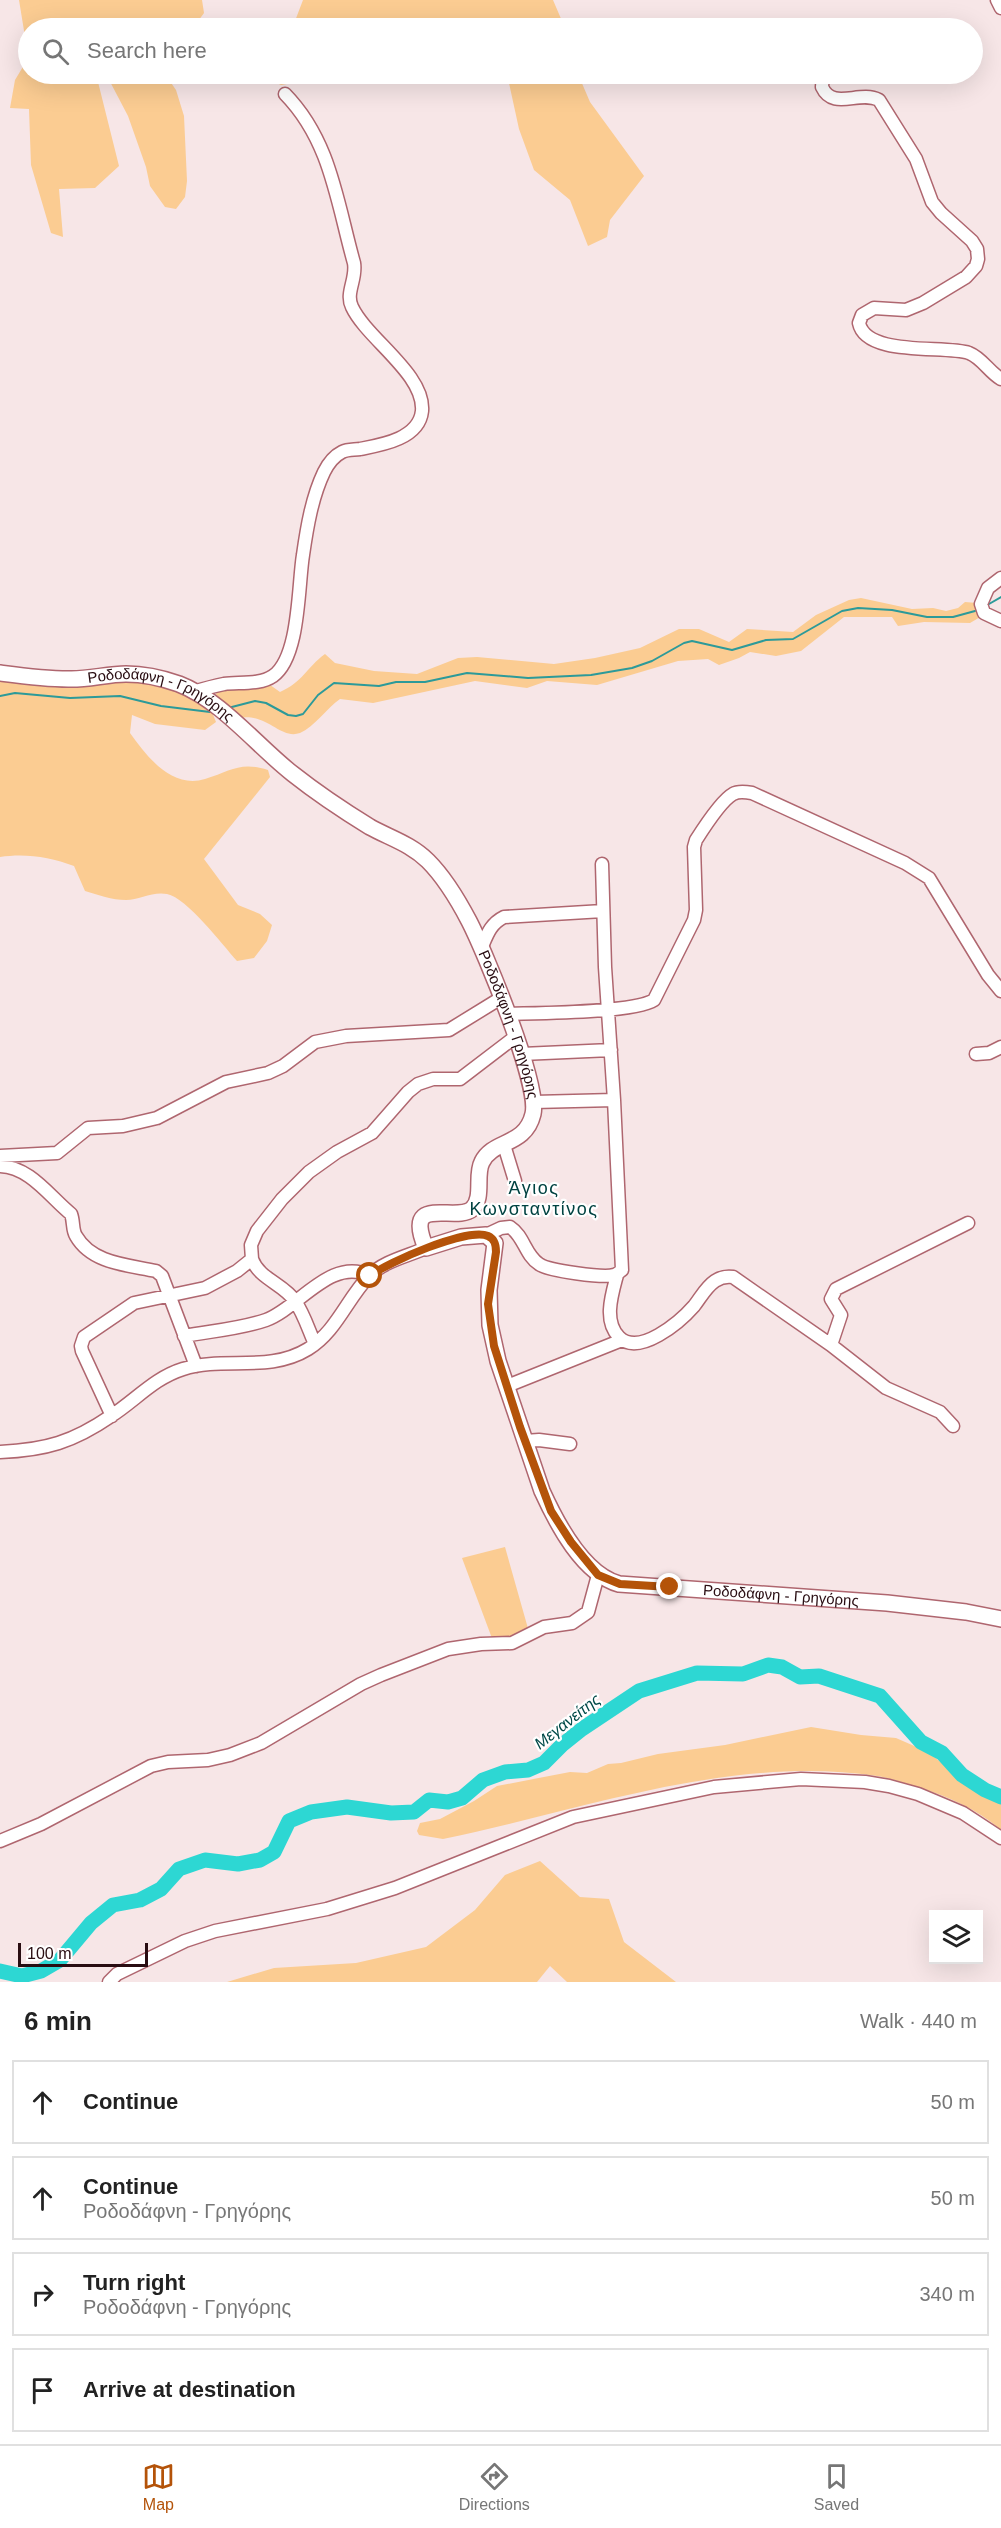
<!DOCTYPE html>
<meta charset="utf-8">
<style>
:root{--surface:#fff;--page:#f6f6f6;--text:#222;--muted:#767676;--line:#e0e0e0;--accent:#b45309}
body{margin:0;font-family:Arial,sans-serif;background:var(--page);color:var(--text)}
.controls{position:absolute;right:18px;bottom:18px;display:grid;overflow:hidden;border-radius:0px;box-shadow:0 6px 24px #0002}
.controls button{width:54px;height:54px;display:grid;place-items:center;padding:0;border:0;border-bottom:2px solid var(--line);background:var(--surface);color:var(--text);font:30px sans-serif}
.scale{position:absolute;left:18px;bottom:15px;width:130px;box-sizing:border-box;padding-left:6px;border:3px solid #290d12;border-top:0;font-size:16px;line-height:21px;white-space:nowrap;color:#290d12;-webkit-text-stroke:4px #fff;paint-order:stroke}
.stop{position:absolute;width:18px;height:18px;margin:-14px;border:4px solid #b45309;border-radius:50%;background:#fff}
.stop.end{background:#b45309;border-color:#fff;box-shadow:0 2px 6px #0008}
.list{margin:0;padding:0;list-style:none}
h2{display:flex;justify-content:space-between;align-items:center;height:78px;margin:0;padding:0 24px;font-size:26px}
h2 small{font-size:20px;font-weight:400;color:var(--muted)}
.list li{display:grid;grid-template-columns:39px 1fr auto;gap:18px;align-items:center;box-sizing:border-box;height:84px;margin:0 12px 12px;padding:0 12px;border:2px solid var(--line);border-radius:0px}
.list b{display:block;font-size:22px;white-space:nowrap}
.list p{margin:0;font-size:20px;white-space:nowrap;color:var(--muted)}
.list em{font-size:20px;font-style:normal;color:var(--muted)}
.icon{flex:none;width:33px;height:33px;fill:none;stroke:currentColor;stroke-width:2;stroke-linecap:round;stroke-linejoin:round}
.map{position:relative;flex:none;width:1001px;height:1982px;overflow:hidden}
.search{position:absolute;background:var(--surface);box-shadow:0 6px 24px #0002;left:18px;right:18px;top:18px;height:66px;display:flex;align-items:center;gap:15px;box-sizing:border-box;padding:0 21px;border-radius:33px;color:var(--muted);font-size:22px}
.sheet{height:462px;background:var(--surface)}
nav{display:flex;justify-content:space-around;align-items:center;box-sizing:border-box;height:84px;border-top:2px solid var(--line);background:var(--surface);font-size:16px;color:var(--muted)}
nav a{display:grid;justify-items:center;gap:3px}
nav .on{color:var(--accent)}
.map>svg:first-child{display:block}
</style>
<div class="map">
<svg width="1001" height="1982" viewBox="0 0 1001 1982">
<rect width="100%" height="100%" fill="#f7e6e7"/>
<!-- green -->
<path fill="#fbcc92" d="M19,0H202L204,13L193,28H28V74H96L119,166L95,188L59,189L63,237L51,233L31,165L29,109L10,108L15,80L24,65L27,49Z
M303,0H553L565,28H439L429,18L399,28H286L295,21Z
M106,74H165L176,90L184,116L187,181L185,197L176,209L165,207L150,186L146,167L128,116Z
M265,74H330L321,78L281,85L266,78Z
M507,74H578L590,102L644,176L610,220L607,237L588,246L570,200L534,170L519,129Z
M861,598L912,609L933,608L946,611L958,608L965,602L977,603L982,616L970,623L924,622L898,626L892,617H844L801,651L776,656L750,652L739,658L719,665L708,659L678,661L597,685L547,681L527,688L475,681L373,703L340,699C327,708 314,727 300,733C280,740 267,712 238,718L220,705L216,694L219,689L266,682L280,692C303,682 306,668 325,654L335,663L374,671L417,674L458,658L477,657L554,664L595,658L640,648L679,629H699L729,642L747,629L793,632L816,615L849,600Z
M0,679L152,682L194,699L212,712L216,722L205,730L155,724L132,715L130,733C147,757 172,789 205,779C231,771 240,761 268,770L270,777L204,859L238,905L260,914L272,925L267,941L254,958L237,961C222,944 187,898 167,894C153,891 139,900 126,900C112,900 98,895 85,891L74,866C50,857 25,853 0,857Z
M505,1547L529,1632L493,1641L462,1558Z
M811,1727L861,1735L896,1738L928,1752L982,1795L1001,1804V1830C977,1809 947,1796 917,1787C904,1783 890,1778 877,1776C731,1754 584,1810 443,1839L419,1835L417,1831L420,1823L440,1819L474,1801L497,1786L570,1772L587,1773L608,1764L621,1763L658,1754L725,1745Z
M540,1861L580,1897L609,1899L624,1942L676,1982H567L550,1966L537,1982H227L274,1968L356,1963L426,1947L475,1910L505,1875Z"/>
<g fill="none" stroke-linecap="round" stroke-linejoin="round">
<!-- stream -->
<path stroke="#2c9a99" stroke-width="2" d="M989,604L1001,597
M0,696L15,693L70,698L120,696L161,706L210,712
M228,708L255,701L266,703L288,715L296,716L303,714L318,695L334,683L379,686L396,682H425L467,673L528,678L591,675L632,668L652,661L684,643L692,641L732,650L766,640L793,639L842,611L858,608L892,610L927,617H953L975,611"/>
<!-- river -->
<path stroke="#2dd7d3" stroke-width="15" d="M0,1971L22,1976L41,1971L60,1960L91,1923L113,1905L140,1900L161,1889L179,1869L205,1860L238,1864L260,1860L274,1852L289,1821L311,1812L347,1807L391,1813L414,1812L429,1800L448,1802L462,1798L483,1780L505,1772L528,1770L544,1763L562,1745L582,1729L639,1691L697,1673L743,1674L768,1665L782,1667L800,1677L819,1676L880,1696L921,1742L942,1753L962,1775L985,1790L1001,1797"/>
<defs>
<path id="minor" d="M997,0L1001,8
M823,74L822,87C833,111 859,90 879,100L916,159L932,202L941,213L972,241L977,249L978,259L976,266L966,277L923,303L906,310L874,308L862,315L859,323C866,357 945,345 969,353C982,358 989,372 1001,379
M1001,578L988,588L981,604L984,613L1001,621
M193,692C203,689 214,686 224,684C239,682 260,685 273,676C300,657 298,585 303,555C307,527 312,497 324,472C328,464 334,456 342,452C348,449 354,450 360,449C381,445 419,439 422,411C425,374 367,339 352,307C345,293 357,279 354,263C337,203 331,141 285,94
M481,949C487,935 490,924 504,917L603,911
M507,1014C536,1013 634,1013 654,1000L694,920L696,910L694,847L696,840C703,829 722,800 733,794C738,791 746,792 752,793L905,863L929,878L988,975L1001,991
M522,1054L611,1050
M976,1054L989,1053L1001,1047
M534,1102L614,1100L605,967L602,864
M504,1145L515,1181
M0,1156L57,1153L88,1128L123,1126L157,1118L226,1082L268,1073L283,1066L315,1042L346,1036L449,1030L501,998
M0,1166C30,1167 49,1196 71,1214C74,1222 72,1230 76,1236C92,1264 129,1265 156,1271L162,1276L196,1366
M486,1235L501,1228L510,1227C524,1236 525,1255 539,1264C548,1271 604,1278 614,1275C618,1274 619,1272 622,1270L614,1100
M252,1259C259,1279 284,1284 295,1301C304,1314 309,1331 315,1344
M617,1275C612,1294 603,1321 619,1337C639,1357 680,1322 694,1306C701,1297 706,1287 715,1281C721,1277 726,1276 733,1277L831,1345L886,1388L940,1412L953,1426
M184,1336C211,1331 240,1329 266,1320C299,1308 331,1256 370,1276
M831,1345L841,1315L831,1299L836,1289L968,1223
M507,1386L622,1340
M112,1416L82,1351L81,1346L84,1337L134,1303L205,1288L237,1271L252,1259L251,1245L257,1231L282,1199L309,1172L337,1152L372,1133L408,1092L418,1084L433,1079H460L515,1037
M525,1441L539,1440L570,1444
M0,1452C46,1450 73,1442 111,1416C136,1400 154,1378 183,1369C224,1356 269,1373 308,1349C336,1332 347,1299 369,1276C384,1261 408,1256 426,1248
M0,1841L41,1824L151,1766L168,1762L208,1760L230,1755L261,1743L361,1684L381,1675L448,1649L481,1644L512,1643L544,1627L572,1623L588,1612L598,1575
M109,1982L117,1974L185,1941L215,1931L327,1909L395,1888L573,1817L714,1787L801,1779L865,1782L889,1786L918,1794L963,1813L1001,1838"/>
<g id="major">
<path id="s1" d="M0,673C23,676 45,679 68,679C87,680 107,674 126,674C144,674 162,678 179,684C221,700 258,747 293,774C317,793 344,811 370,827C390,838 411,844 428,861C445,878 458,900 469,921C485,952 540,1085 533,1114C525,1147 493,1139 482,1162C475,1175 484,1198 472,1209C456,1223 402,1193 426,1248L461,1237L486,1235L495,1243L489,1290L490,1325L498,1361L542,1491C557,1524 583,1574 619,1584L887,1603L966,1612L1001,1619"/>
</g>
</defs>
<!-- minor casing -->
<use href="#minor" stroke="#af666f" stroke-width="15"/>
<!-- major casing -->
<use href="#major" stroke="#af666f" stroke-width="18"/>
<!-- minor -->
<use href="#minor" stroke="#fff" stroke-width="12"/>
<!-- major -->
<use href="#major" stroke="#fff" stroke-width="15"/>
</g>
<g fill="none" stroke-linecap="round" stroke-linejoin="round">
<!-- route -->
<path stroke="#b45309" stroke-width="8" d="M370,1276C388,1262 468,1227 488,1236C495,1239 496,1245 496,1252L488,1304L494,1346L520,1427L551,1511L571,1542L598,1575L620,1584L670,1587"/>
</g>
<g text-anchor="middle" stroke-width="4.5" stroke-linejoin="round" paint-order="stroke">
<!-- street labels -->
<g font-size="15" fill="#290d12" stroke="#fff">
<text dy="5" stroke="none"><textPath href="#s1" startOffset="166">Ροδοδάφνη - Γρηγόρης</textPath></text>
<text dy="5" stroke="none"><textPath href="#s1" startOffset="672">Ροδοδάφνη - Γρηγόρης</textPath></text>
<text dy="5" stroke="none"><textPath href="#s1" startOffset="1587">Ροδοδάφνη - Γρηγόρης</textPath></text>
</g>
<!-- water labels -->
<g font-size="16" font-style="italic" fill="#004a48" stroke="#fff">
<text transform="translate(567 1721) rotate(-38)" y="6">Μεγανείτης</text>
</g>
<!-- quarter labels -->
<g font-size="18" letter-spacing="1.5" fill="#004241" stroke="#fff">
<text x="534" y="1194">Άγιος<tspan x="534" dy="21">Κωνσταντίνος</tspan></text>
</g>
</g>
</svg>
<div class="controls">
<button><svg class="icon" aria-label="layers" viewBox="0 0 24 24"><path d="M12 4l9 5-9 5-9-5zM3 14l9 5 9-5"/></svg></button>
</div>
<div class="scale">100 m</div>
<div class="stop" style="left:370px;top:1276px"></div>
<div class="stop end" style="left:670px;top:1587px"></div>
<div class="search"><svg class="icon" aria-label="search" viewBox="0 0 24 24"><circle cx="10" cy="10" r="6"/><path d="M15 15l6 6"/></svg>Search here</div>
</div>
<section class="sheet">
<h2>6 min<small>Walk · 440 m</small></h2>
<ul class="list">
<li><svg class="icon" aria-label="ahead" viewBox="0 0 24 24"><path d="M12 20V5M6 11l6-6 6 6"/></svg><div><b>Continue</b></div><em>50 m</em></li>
<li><svg class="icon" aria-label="ahead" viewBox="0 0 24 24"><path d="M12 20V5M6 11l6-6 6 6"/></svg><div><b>Continue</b><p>Ροδοδάφνη - Γρηγόρης</p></div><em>50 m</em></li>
<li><svg class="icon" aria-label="right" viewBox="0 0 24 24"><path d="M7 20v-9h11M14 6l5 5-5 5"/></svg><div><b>Turn right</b><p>Ροδοδάφνη - Γρηγόρης</p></div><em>340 m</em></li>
<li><svg class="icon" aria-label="arrive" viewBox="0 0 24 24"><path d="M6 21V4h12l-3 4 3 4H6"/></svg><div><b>Arrive at destination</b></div></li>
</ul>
</section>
<nav>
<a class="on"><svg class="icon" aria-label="map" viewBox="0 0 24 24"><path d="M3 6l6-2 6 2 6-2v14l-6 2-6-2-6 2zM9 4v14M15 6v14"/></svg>Map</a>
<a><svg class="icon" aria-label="directions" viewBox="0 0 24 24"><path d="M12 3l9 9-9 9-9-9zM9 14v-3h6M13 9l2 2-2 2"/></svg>Directions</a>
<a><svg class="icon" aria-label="saved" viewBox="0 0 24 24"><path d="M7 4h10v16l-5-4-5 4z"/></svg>Saved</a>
</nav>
